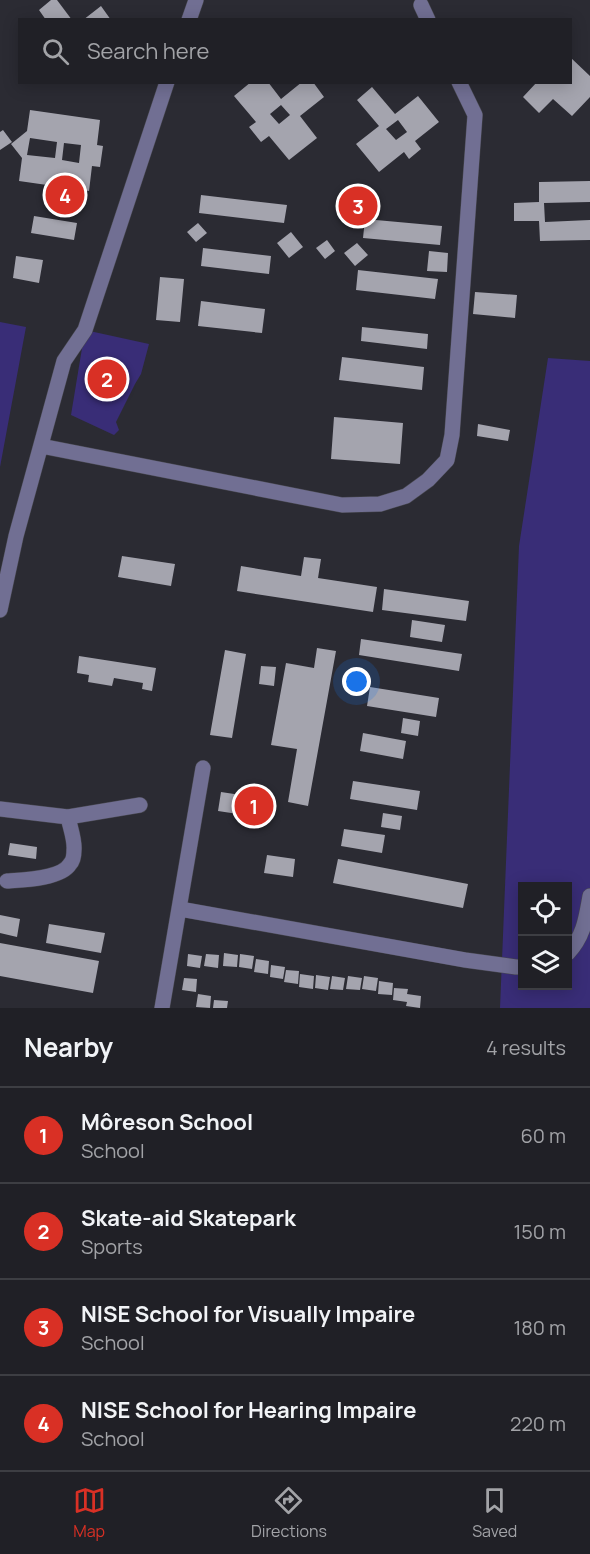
<!DOCTYPE html>
<meta charset="utf-8">
<style>
:root{--surface:#202026;--page:#28282e;--text:#f1f3f6;--muted:#a2a3a7;--line:#3d3e43;--accent:#d93025}
body{margin:0;font-family:Manrope,sans-serif;background:var(--page);color:var(--text)}
.controls{position:absolute;right:18px;bottom:18px;display:grid;overflow:hidden;border-radius:0px;box-shadow:0 3px 15px #0003}
.controls button{width:54px;height:54px;display:grid;place-items:center;padding:0;border:0;border-bottom:2px solid var(--line);background:var(--surface);color:var(--text);font:30px sans-serif}
.you{position:absolute;left:357px;top:682px;width:21px;height:21px;margin:-15px;border:4px solid #fff;border-radius:50%;background:#1a73e8;box-shadow:0 0 0 9px #1a73e833}
.badge{display:grid;place-items:center;width:39px;height:39px;border-radius:50%;background:var(--accent);color:#fff;font-size:20px;font-weight:700}
.pin{position:absolute;translate:-50% -50%;border:3px solid #fff;box-shadow:0 2px 6px #0006}
.list{margin:0;padding:0;list-style:none}
h2{display:flex;justify-content:space-between;align-items:center;height:78px;margin:0;padding:0 24px;font-size:26px}
h2 small{font-size:20px;font-weight:400;color:var(--muted)}
.list li{display:grid;grid-template-columns:39px 1fr auto;gap:18px;align-items:center;box-sizing:border-box;height:96px;padding:0 24px;border-top:2px solid var(--line)}
.list b{display:block;font-size:22px;white-space:nowrap}
.list p{margin:0;font-size:20px;white-space:nowrap;color:var(--muted)}
.list em{font-size:20px;font-style:normal;color:var(--muted)}
.icon{flex:none;width:33px;height:33px;fill:none;stroke:currentColor;stroke-width:2;stroke-linecap:round;stroke-linejoin:round}
.map{position:relative;flex:none;width:590px;height:1008px;overflow:hidden}
.search{position:absolute;background:var(--surface);box-shadow:0 3px 15px #0003;left:18px;right:18px;top:18px;height:66px;display:flex;align-items:center;gap:15px;box-sizing:border-box;padding:0 21px;border-radius:0px;color:var(--muted);font-size:22px}
.sheet{height:462px;background:var(--surface)}
nav{display:flex;justify-content:space-around;align-items:center;box-sizing:border-box;height:84px;border-top:2px solid var(--line);background:var(--surface);font-size:16px;color:var(--muted)}
nav a{display:grid;justify-items:center;gap:3px}
nav .on{color:var(--accent)}
.map>svg:first-child{display:block}
</style>
<div class="map">
<svg width="590" height="1008" viewBox="0 0 590 1008">
<rect width="100%" height="100%" fill="#2b2b33"/>
<!-- green -->
<path fill="#392d77" fill-rule="evenodd" d="M0,322L26,327L0,467Z
M85,330L149,344L141,374L135,384L116,422L119,430L114,435L71,415Z
M548,358L590,361V1008H500L519,546ZM522,886H568V986H522Z"/>
<!-- building -->
<path fill="#a4a4ae" fill-rule="evenodd" d="M51,0H57L72,20H46L39,10Z
M101,6L111,20H83Z
M570,57L590,76V97L572,116L553,99L539,113L523,97L537,82H570Z
M251,82H268L281,99L302,82H313L324,97L300,116L317,138L289,160L269,136L261,142L249,127L256,122L234,96ZM281,105L290,115L279,124L270,114Z
M372,87L395,114L418,96L439,122L415,141L421,149L409,159L404,152L379,172L356,144L379,126L357,100ZM398,120L407,132L396,140L386,129Z
M30,110L100,120L97,145L103,146L100,167L92,166L89,191L19,181L22,158L11,144L27,131ZM30,138L57,142L55,158L27,155ZM64,143L81,145L79,163L62,160Z
M3,130L12,142L0,150V132Z
M590,181V202L544,203L545,222L590,220V240L540,241L539,221H514V203L539,202V182Z
M201,195L287,205L284,223L199,213Z
M34,216L77,223L74,240L31,233Z
M365,219L442,226L440,245L363,238Z
M198,223L207,233L196,242L187,232Z
M291,232L303,247L289,258L277,243Z
M327,240L335,251L325,259L316,248Z
M357,243L368,255L355,266L344,253Z
M203,248L271,256L269,274L201,266Z
M429,251L448,253L447,272L427,271Z
M16,256L43,260L39,283L13,278Z
M358,270L438,279L435,299L356,290Z
M160,277L184,279L180,322L156,320Z
M475,292L517,295L515,318L473,314Z
M201,301L265,309L262,333L198,326Z
M362,327L428,334L427,349L361,341Z
M342,357L424,367L422,390L339,380Z
M334,417L403,423L400,464L331,459Z
M478,424L510,430L508,441L477,436Z
M122,556L175,564L171,586L118,577Z
M304,557L321,559L318,578L377,587L373,612L237,591L241,566L301,576Z
M384,589L469,601L466,621L382,610Z
M412,620L445,625L442,642L410,637Z
M361,639L462,654L459,671L359,655Z
M317,648L336,651L308,806L288,802L297,749L271,745L286,663L314,668Z
M225,650L246,654L232,738L210,735Z
M79,656L156,668L152,691L142,689L143,683L114,678L112,686L88,682L89,675L77,673Z
M261,666L276,667L274,686L259,684Z
M370,687L439,698L436,717L367,706Z
M403,718L420,721L418,736L401,733Z
M363,733L406,741L403,759L360,751Z
M353,781L420,791L417,810L350,799Z
M221,792L254,797L251,816L218,811Z
M383,813L402,816L400,830L381,827Z
M344,829L385,835L382,853L341,846Z
M10,843L37,847L36,859L8,855Z
M267,855L295,859L293,877L264,873Z
M338,859L468,884L463,908L333,883Z
M0,915L20,919L17,937L0,933Z
M49,924L105,933L101,953L46,943Z
M0,943L99,961L93,993L0,976Z
M224,953L238,955L237,967L223,966Z
M188,954L202,956L200,968L187,966Z
M206,954L219,955L218,968L204,966Z
M240,954L254,956L252,969L239,967Z
M256,959L269,961L268,974L254,972Z
M271,965L285,967L283,979L270,977Z
M286,970L299,971L298,984L284,982Z
M300,974L314,976L313,989L299,987Z
M316,975L330,977L328,990L315,988Z
M332,976L345,978L343,990L330,989Z
M348,976L362,978L360,990L346,989Z
M364,976L378,978L376,991L362,989Z
M184,978L197,979L196,992L182,990Z
M379,981L393,983L392,995L378,994Z
M394,988L408,989L407,994L421,996L420,1008L406,1006L407,1002L393,1000Z
M198,994L211,996L210,1008L196,1007Z
M214,1000L228,1001L227,1008H213Z"/>
<g fill="none" stroke-linecap="round" stroke-linejoin="round">
<defs>
<path id="minor" d="M421,5L428,20
M189,20L196,0
M41,446L342,505L380,504L406,496L428,480L447,460L452,435L475,115L459,82
M0,610L16,536L64,361L85,330L167,82
M0,809L68,817C70,827 75,840 74,850C74,854 73,861 70,864C61,879 23,880 7,881
M68,817L140,805
M180,909L465,960L516,967H522
M568,953C584,936 586,918 590,896
M162,1008L203,768"/>
</defs>
<!-- minor casing -->
<use href="#minor" stroke="#47474f" stroke-width="16"/>
<!-- minor -->
<use href="#minor" stroke="#716f93" stroke-width="15"/>
</g>
</svg>
<div class="controls">
<button><svg class="icon" aria-label="locate" viewBox="0 0 24 24"><circle cx="12" cy="12" r="6"/><path d="M12 2v4M12 18v4M2 12h4M18 12h4"/></svg></button>
<button><svg class="icon" aria-label="layers" viewBox="0 0 24 24"><path d="M12 4l9 5-9 5-9-5zM3 14l9 5 9-5"/></svg></button>
</div>
<div class="you"></div>
<div class="pin badge" style="left:254px;top:806px">1</div>
<div class="pin badge" style="left:107px;top:379px">2</div>
<div class="pin badge" style="left:358px;top:206px">3</div>
<div class="pin badge" style="left:65px;top:195px">4</div>
<div class="search"><svg class="icon" aria-label="search" viewBox="0 0 24 24"><circle cx="10" cy="10" r="6"/><path d="M15 15l6 6"/></svg>Search here</div>
</div>
<section class="sheet">
<h2>Nearby<small>4 results</small></h2>
<ul class="list">
<li><span class="badge">1</span><div><b>Môreson School</b><p>School</p></div><em>60 m</em></li>
<li><span class="badge">2</span><div><b>Skate-aid Skatepark</b><p>Sports</p></div><em>150 m</em></li>
<li><span class="badge">3</span><div><b>NISE School for Visually Impaire</b><p>School</p></div><em>180 m</em></li>
<li><span class="badge">4</span><div><b>NISE School for Hearing Impaire</b><p>School</p></div><em>220 m</em></li>
</ul>
</section>
<nav>
<a class="on"><svg class="icon" aria-label="map" viewBox="0 0 24 24"><path d="M3 6l6-2 6 2 6-2v14l-6 2-6-2-6 2zM9 4v14M15 6v14"/></svg>Map</a>
<a><svg class="icon" aria-label="directions" viewBox="0 0 24 24"><path d="M12 3l9 9-9 9-9-9zM9 14v-3h6M13 9l2 2-2 2"/></svg>Directions</a>
<a><svg class="icon" aria-label="saved" viewBox="0 0 24 24"><path d="M7 4h10v16l-5-4-5 4z"/></svg>Saved</a>
</nav>
